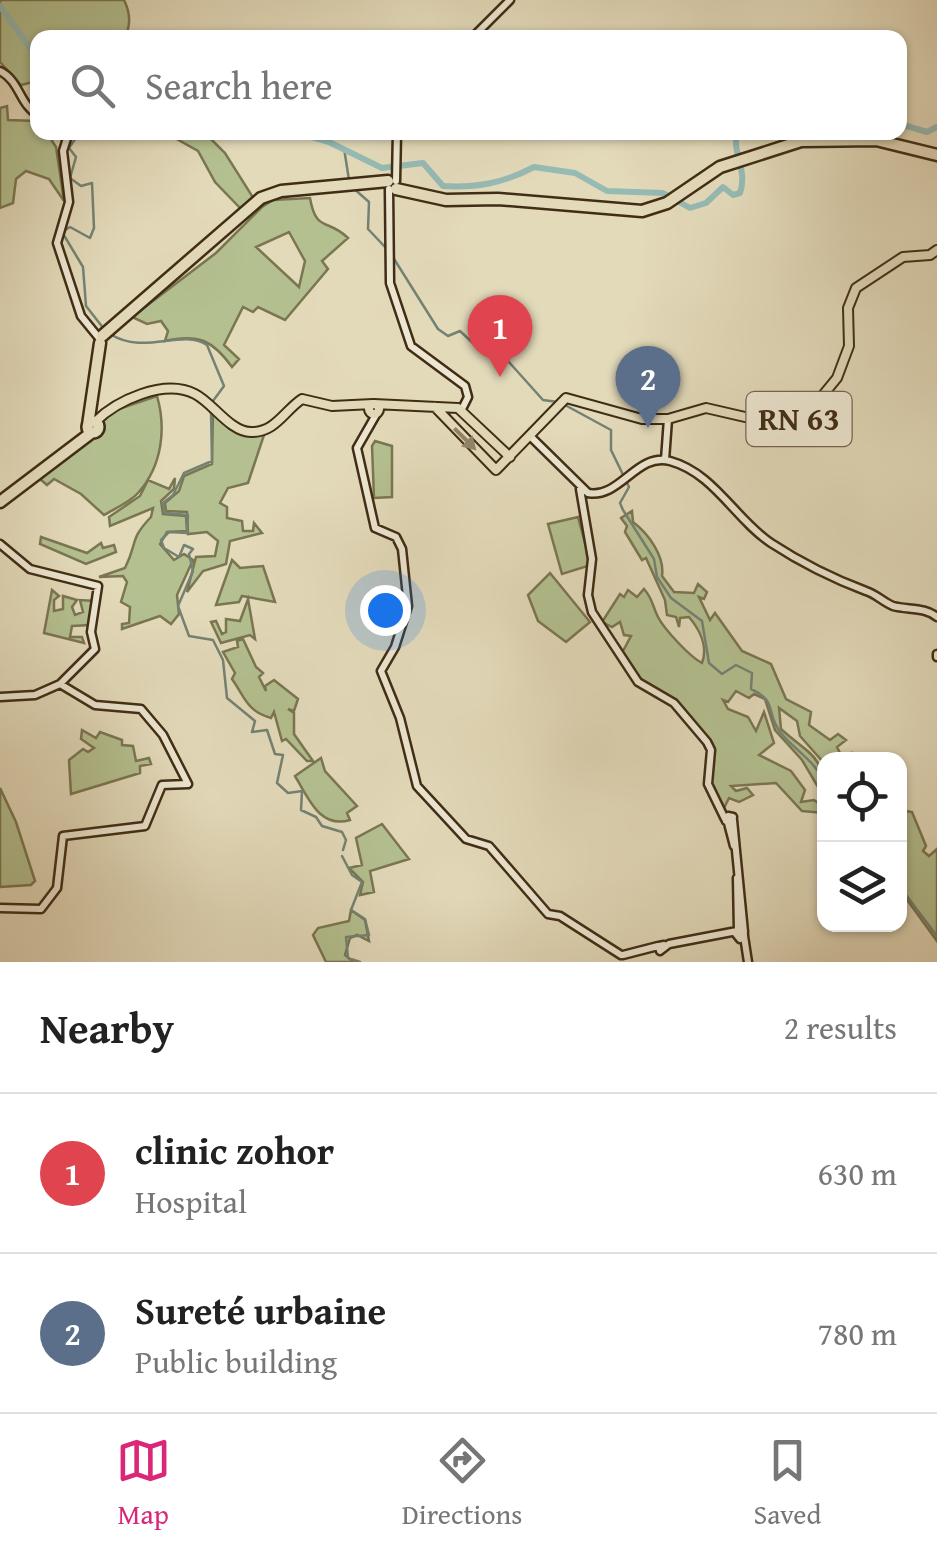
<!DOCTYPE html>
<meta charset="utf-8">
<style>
:root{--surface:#fff;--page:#f2f2f2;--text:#222;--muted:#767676;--line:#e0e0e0;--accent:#db2777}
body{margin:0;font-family:"Gentium Book Plus",serif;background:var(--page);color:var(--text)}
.controls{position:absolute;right:30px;bottom:30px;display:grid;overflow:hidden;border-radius:20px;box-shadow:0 2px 8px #0004}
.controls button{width:90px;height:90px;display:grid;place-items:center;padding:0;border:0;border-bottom:2px solid var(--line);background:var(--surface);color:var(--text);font:50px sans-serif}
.you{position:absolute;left:385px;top:610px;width:35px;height:35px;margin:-25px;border:8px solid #fff;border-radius:50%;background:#1a73e8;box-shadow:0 0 0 15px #1a73e833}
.badge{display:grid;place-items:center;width:65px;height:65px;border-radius:50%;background:var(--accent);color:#fff;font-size:32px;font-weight:700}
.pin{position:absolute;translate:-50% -82px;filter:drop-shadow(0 2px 5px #0008)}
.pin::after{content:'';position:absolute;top:52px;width:35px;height:30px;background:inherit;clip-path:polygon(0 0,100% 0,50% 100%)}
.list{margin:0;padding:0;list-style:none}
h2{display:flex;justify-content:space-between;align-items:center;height:130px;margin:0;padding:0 40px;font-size:42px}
h2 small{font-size:32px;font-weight:400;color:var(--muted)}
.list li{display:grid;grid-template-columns:65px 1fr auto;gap:30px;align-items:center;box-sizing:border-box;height:160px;padding:0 40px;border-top:2px solid var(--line)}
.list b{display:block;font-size:38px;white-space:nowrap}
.list p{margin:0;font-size:32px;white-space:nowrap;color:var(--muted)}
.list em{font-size:32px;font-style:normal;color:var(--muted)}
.icon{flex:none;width:55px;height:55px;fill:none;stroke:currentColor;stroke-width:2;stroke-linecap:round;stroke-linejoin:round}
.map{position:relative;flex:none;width:937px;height:962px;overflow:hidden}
.search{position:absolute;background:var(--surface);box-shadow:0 2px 8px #0004;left:30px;right:30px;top:30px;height:110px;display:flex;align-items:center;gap:25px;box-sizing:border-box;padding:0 35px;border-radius:20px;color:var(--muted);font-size:38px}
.sheet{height:450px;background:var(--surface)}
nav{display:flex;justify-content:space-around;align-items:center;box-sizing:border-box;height:140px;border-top:2px solid var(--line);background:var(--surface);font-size:28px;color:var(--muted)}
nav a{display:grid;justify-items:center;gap:5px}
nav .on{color:var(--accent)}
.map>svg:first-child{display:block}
</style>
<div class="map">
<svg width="937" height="962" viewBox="0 0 937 962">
<rect width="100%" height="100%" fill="#e3daba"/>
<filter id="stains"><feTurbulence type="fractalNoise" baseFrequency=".002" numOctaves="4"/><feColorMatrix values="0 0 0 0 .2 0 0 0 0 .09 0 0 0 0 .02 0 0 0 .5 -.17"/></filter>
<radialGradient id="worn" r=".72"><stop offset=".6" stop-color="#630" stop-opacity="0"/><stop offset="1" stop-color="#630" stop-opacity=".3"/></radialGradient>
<!-- green -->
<path fill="#b4c090" stroke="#7a7652" stroke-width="2.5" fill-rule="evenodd" d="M0,0H124C130,12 131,25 125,37L38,38L37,81L21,85L0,62Z
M7,106L8,120L37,121L38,132L47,133L56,147L64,201L49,179L26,171L16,179L13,203L0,208V108Z
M166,133H205L225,153L254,199L240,208L215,182L198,151Z
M310,198C316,233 328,218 348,238L322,261L328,269L285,320L258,307L253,312L243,307L224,345L239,359L232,367C213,341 199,333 165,341L168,331L161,321L147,324L132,317L216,253L262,207L273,200ZM289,232L305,261L299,287L256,247Z
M157,396C166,427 163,465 138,493C130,502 114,509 104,515L81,494L54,479L47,485L33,473L113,411Z
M213,410C231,425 241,440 265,432L248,483L228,488L220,503L227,507V518L242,521L243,531H253L254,523L262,533L230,541L226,564L203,571L187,592L196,557L215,556L218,541L207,532L188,534L187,512L166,511L165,503L179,491L184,476L212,464Z
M375,441L392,446V497L374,498L372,446Z
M175,478L174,489L161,501L163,514L186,516L187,531L167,532L160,544L174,560L184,554L193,560L177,595L179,614L171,624L160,616L122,629V624L129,623L130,607L121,602L127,582L123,576L99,577L125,568C138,542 129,540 151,517L153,508L110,526L109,517L140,496L148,480L169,489Z
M632,511L633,522C649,534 665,557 662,576L674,592L694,593L698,584L707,592L704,599L699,597L710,620L715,613L742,651L771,664L786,699L811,712L809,725L830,740L838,734L846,740L837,747L841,755L852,753L856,759H824V763L800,736L797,721L779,708L781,729C808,754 825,754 824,797L802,760L775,730L765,699L754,694L749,698L736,691L728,702L723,700L728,709L748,717L756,731L764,712L774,743L759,755L791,771L805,790L801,802L814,800L824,807V813L802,811L776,783L731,786L736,791L747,788L753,795L739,802L729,798L724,808L710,784L714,753L679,707L649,690L622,653L631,636L624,635L620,622L612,627L602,622L620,594L624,597L628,590L637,597L644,589C653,599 652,605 658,617C664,629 690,657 702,663C708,647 700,630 689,617L680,618L679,627L676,617L667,615L665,600L646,558L642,560L625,532L627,526L621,518Z
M578,517L591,565L562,574L548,524Z
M41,537L87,553L101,543L103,548L114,545L116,552L86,564L40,544Z
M232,560L240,568L263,566L275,602L242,596L239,602L216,605Z
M550,573L590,622L566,642L538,621L528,595Z
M52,590L59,596L54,600V611L63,609V596L77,600L72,607L75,615L83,612L80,600L95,601L90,625L72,626L70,637H82L84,643L44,633Z
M248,599L255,639L250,635L221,643L211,622L216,621L222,634L226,632V619L240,621Z
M243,639L256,667L263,673L259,677L266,691L265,686L274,680L298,699L294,711L288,709L294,713V734L313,761H307L286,739L282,741L274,712L271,718C247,711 246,699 232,679L235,673L223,652L238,647L237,641Z
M82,730L96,738L100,732L122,740V745L133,746L136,761L149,758L151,764L140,766V773L71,794L69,760L83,749L88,752L94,748L81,739Z
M321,758L325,771L357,806L347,813L350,820C320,829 309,799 295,776Z
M0,788L16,822L35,881L31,885L0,887Z
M900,810L912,812L926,846L923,851L929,856L937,849V941L900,890Z
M382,824L409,859L370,871L374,892L360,895L363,882L349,868L362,865L356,838Z
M351,910L365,920L369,941L357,935L350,938L345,955L354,962H326L313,935L318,928L349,921Z"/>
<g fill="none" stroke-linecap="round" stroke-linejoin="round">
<!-- stream -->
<path stroke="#748274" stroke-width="2.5" d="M80,132L69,148L76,157L70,178L81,186L92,183L94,228L90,238L70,227L62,232L83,267L86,306L104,329
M344,148L349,180
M352,187L369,202L368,229L386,248
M391,254L438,329L448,336L460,331L475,345L480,342L489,353L508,361L543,400L558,402
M110,334C145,356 181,328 207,345L224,386L210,405
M565,405L611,430V450L629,487L620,503L623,510L654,559L657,577L671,598L702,621L709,663L722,674L736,665L752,673L751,689C779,702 765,714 781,733C795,750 813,760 824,780
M211,412L212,461L184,473L173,495L163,503L165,513L188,515L187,533L169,532L161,540L164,548L179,557L184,545L193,549L189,554L193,571L178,606L189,636L213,640L223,660L227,698L255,721L252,732L267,730L275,754L283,755L277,783L288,793L302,791L301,810L316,817L322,826L342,832L346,840L343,850
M342,856L352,875L362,882L351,910L365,919L369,935L346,937L348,958L360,962
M900,887L937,936"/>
<!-- river -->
<path stroke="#96bab4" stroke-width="6" d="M0,6L38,59
M900,124L927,132L937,127
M294,132L329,142L382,168L423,163L443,186C477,188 504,183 534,167L575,173L607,191L663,193L690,208L706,203L723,187L733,195L740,193C748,169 732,156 737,132"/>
<defs>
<path id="secondary" d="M472,38L510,0
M0,71C20,81 19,104 38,115
M69,132L63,151L69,202L57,243L81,316L99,338
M396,181L397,132
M389,189L390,283L411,346L465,386L468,397L462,409
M377,413L357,448L375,528L396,537L402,549L408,606L395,647L381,671L400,718L417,786L466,839L489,846L548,914L560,916L621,955
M530,436L588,493C620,499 637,452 670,461C714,473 735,519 771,543C800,562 834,579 866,591C876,594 883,602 893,606C908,610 925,607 937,617
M665,460L668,419
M580,489L592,559L588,595L592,612L638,682L674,703L707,742L711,750L708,784L725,819
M0,544L30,569L98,586L91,632L95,649L60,684
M937,654V657
M0,697L35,695L60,684L95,705L141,709L163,735L188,784L162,785L145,826L63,836L57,888L41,909L0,908
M728,816L733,817L731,823L726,821Z
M733,820L744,932
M728,823L734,846
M737,878L738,931
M741,930L744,935L740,939L736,934Z
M744,936L748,962
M664,945L659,946L660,951L669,944L737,931
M623,955L658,946"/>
<path id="primary" d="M369 409a5 5 0 1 1 10 0a5 5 0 1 1-10 0Z
M374,404L458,408L510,457
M435,407L496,470L566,398L642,419H668L706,408L767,422H791L809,412L837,378L849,346L848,308L856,288L903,257L930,255L937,250
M95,422C116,401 164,378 195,394C213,403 230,432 251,432C275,433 285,410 302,399L332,406L373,404"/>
<path id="highway" d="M396,189L446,200L498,199L642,211L667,203L720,167L801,141L876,140L937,155
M102,336L261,198L281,191L388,181
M87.5 427a5.5 5.5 0 1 1 11 0a5.5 5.5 0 1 1-11 0Z
M88,425L100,343
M0,502L91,433"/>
</defs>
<!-- secondary casing -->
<use href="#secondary" stroke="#402d15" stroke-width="11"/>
<!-- primary casing -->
<use href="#primary" stroke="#402d15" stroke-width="12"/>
<!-- highway casing -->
<use href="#highway" stroke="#402d15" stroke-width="15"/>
<!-- secondary -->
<use href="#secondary" stroke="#ede7d2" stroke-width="6"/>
<!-- primary -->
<use href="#primary" stroke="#e3daba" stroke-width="8"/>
<!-- highway -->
<use href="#highway" stroke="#e3daba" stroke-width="10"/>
</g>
<!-- one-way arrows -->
<defs><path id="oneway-solid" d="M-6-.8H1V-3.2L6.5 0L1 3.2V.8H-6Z" transform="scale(2.5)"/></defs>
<use fill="#928468" href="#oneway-solid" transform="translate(465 439) rotate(45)"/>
<g text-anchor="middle" stroke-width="8" stroke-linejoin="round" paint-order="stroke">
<!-- shield labels -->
<rect fill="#ede7d2" stroke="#74654e" stroke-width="2.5" x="746.5" y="392" width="105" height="54" rx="8"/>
<g font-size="32" font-weight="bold" fill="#402d15">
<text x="799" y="430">RN 63</text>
</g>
</g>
<rect width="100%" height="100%" filter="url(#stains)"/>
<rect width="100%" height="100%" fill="url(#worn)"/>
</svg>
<div class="controls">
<button><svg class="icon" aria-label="locate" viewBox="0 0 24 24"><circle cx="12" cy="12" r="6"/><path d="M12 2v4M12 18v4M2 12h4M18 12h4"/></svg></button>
<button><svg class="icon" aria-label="layers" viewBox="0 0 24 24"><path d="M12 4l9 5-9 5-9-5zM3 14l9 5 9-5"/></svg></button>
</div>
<div class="you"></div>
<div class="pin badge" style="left:500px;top:377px;background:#e0444e">1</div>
<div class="pin badge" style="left:648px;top:428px;background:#5c6f8a">2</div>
<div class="search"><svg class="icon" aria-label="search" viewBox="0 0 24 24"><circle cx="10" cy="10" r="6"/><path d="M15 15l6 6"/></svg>Search here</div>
</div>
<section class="sheet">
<h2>Nearby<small>2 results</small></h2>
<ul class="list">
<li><span class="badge" style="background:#e0444e">1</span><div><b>clinic zohor</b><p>Hospital</p></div><em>630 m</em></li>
<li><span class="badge" style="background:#5c6f8a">2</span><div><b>Sureté urbaine</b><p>Public building</p></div><em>780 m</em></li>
</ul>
</section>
<nav>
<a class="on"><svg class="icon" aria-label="map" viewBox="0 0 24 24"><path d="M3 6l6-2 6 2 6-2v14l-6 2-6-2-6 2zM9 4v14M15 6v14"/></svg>Map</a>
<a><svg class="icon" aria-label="directions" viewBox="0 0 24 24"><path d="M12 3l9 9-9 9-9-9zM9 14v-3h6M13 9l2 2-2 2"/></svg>Directions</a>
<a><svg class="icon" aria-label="saved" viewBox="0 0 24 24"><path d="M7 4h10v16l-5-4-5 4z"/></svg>Saved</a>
</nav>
